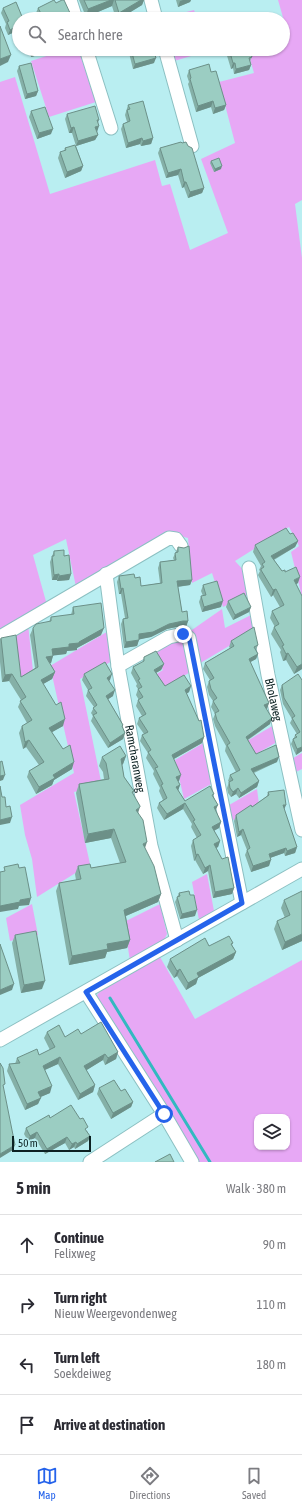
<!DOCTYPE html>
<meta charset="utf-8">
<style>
:root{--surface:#fff;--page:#f2f2f3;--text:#2b2b33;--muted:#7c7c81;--line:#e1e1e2;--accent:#2563eb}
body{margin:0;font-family:"Asap Condensed",sans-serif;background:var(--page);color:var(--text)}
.controls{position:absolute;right:12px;bottom:12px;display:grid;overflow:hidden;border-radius:8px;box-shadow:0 1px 3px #0004}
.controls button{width:36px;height:36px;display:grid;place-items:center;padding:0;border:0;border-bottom:1px solid var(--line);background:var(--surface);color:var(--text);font:20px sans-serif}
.scale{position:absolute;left:12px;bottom:10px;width:79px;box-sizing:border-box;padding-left:4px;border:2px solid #0c2122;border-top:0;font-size:11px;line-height:14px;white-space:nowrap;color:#0c2122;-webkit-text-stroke:3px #b9eef1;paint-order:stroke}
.stop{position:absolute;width:12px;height:12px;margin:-9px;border:3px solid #2563eb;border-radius:50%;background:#fff}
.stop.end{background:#2563eb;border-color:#fff;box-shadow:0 1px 4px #0008}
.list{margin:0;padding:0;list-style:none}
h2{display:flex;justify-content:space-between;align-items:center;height:52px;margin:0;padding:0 16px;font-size:17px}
h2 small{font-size:13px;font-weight:400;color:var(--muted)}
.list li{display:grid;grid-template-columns:26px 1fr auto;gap:12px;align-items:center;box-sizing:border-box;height:60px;padding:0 16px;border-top:1px solid var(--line)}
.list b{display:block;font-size:15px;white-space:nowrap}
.list p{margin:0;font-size:13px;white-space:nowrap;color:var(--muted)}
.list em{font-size:13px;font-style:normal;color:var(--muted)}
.icon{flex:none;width:22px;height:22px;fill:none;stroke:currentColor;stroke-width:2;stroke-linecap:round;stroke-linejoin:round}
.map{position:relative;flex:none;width:302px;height:1162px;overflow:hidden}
.search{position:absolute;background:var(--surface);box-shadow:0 1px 3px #0004;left:12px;right:12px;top:12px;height:44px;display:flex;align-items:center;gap:10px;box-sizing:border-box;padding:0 14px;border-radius:22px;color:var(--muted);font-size:15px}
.sheet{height:292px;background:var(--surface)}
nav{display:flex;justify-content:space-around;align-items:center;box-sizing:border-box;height:56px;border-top:1px solid var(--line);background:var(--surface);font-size:11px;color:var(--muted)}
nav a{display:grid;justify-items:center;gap:2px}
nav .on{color:var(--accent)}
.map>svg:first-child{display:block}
</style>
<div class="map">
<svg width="302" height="1162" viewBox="0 0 302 1162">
<rect width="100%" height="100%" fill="#b9eef1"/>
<!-- green -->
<path fill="#e7a8f5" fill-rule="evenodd" d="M278,0H302V200L295,204L302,258V597L291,552L299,546L289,527L235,561L247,574L251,593L223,607L212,573L192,583L188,538L171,534L76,587L66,539L33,555L47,605L0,633V82L15,77L50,194L155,160L162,186L170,184L190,250L228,233L201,159L235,143L219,82L254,73L247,49H283L284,21Z
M194,10L197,19H160Z
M68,49H82L99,101L49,117L31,61Z
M167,49H207L208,51L171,62Z
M222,609L225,628L253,614L256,630L197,665L189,632Z
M28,624L33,671L20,679L14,632Z
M110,630L114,660L80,679L102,786L74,792L90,864L37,897L32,859L25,835L20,805L74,773L50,666Z
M184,638L192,671L162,689L155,675L163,670L152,650Z
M274,725L277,742L251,757L247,741Z
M205,742L213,783L184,799L175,760Z
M302,753V769L290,775L288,761Z
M257,789L259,804L227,824L224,808Z
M207,874L214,911L199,920L192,882Z
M32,904L38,935L10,941L6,918Z
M160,904L167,934L164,940L130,961L124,922Z
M160,957L195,1019L302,960V1162H196L97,999V995L101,990ZM257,1117H287V1147H257Z"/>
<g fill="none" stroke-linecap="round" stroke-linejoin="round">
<!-- stream -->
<path stroke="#32b9c0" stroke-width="3" d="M110,998L210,1162"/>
<defs>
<g id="minor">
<path d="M70,0L76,19"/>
<path d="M151,0L156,19"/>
<path d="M86,49L111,128"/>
<path d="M165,49L192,146"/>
<path id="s1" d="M249,568L268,675L302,830"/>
<path id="s2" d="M106,574L118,666L151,846L177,940"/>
<path d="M0,637L169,538L176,539L181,546"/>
<path d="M118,666L169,637L183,634L189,638L242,903"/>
<path d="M86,992L164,1114L192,1162"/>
<path d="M0,1040L302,869"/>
<path d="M90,1162L164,1114"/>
</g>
</defs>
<!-- minor casing -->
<use href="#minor" stroke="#8cc0c2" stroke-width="15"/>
<!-- minor -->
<use href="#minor" stroke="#fff" stroke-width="13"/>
</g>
<!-- wall -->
<path fill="#85b0a7" d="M79,0H144L142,5L119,19H116L112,6L86,17Z
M176,0H191L190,2L178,7Z
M56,3L68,19H39L36,13L38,8Z
M3,8L19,19V30L8,35L5,28L6,24L1,13Z
M29,49H44L42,54L31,57Z
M128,49H153L154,63L133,69Z
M225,49H249L252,57L250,61L251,65L249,70L234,74L233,68L231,69Z
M19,66L38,91L36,96L25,99L17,71Z
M189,70L211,72L226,105L224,110L213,114L211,107L196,112L188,84L189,82L187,76Z
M128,105L153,138L151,144L141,146L140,144L126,148L121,129L123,124L127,122L125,115Z
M31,111L51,134L37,139L29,117Z
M67,114L99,120L98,123L97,132L98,135L95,140L76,146L83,166L81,171L65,178L58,158L60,152L64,151L65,148L76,146L72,133H69L65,119Z
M160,148L204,188L202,193L188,198L184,187L182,188L178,175L166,178L158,153Z
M211,161L221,169L214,172L210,163Z
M290,534L298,541L295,547L274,560L282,571L285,572L298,583L296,584L302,669L294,674L286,660L283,661L280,652L281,650L271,634L274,627H275L270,618L272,611L280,607L273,595L271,597L259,577L258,575L260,571L259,570L261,566L253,552L255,545Z
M178,547L192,580L190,585L178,587L182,612L188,621L186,627L181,626L167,629L151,637L139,639L137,646L124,648L121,624L123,619L125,618L121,594H119L117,582L119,576L135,578L141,586L160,583L158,568L160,562L174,560L173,558Z
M54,551L64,556L71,574L69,580L57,581V580H52L50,562Z
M203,585L221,607L202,612L199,602L201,596H203L201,591Z
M228,601L251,607L249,612L233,620L226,607Z
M73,607L101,635L77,648V650L67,651L66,654L53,655L51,663H50L55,672L52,679L43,684L63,726L52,732L72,769L54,780L52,785L36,794L27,777L29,771L39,765L26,747L23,749L19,733L22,726L27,723L18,707L21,700L9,681L2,682L0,662V639L1,638L21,677L35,668L30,635L33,628L49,622L51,617L71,615Z
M231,641L258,645L256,650L258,654L256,659L250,662L269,703L266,709L270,724L248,740L256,754L277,762L254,773L259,781L257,787L239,798L236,794L231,797L228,793L227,788L229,782L228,781L230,775L236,772L225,751L226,746L215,726L213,719L215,714L211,707L213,701L209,695L207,687L209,681L210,680L203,669L205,663L230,648L229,647Z
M144,657L164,664L161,670L156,673L165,686H191L189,692L186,694L204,737L202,743L174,759L179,781H178L180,785L178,790L185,801L213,796L218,805L215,810L221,822L219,828L214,831L220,841L218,847L216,848L234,888L232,894L213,898L208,871L203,874L195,860L194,861L191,846L193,840L197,838L191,827L192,824L183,809L164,820L157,808L159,803L163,800L159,791L160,788L153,774L154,771L146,758L148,753L140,741L142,735L144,734L137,724L139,718L142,716L136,706L138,700H139L136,695L138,689L136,686L137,684L131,673L133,667L143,662Z
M84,674L110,680L109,681L113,696L108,699L123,725L122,727L125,733L123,739L108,748L91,721L93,716L91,713L94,707L86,696L88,690L82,680Z
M302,680V751L296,755L291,744L293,739L294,738L295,735L297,734L290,723L292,719L283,704L280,690L282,685Z
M126,756L123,764L122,765L124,777L134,791L133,794L138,813L145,848L161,894L158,902L126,916L130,940L127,948L107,952L105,958L69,965L56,891L59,883L76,880L75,874L78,866L91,868L120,863L111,838L85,843L76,793L79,784L104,779L103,772L99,766L102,757Z
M268,792L284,810L297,847L295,853L285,856L284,853L270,858L269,866L251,872L245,855L247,850L241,835L237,837L234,821L236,815L252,807L267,796Z
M179,893L195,916L180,919L175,902Z
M284,900L302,941L282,950L274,929L277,921L285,918L281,908Z
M15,935L42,989L21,993L12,943Z
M233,943L232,945L236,952L233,959L198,978L196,984L186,990L177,976L174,978L167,967L170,959L209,946Z
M47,1032L65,1037L81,1034L118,1052L116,1059L105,1065L103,1060L86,1070L95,1085L93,1092L78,1100L58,1064L45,1070L50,1093L40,1097L38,1104L25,1110L7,1071L9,1064H15L17,1058L39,1055L50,1050L44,1038Z
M99,1088L121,1091L133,1102L131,1107L111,1119L97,1094Z
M50,1118L87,1131L90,1136L88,1141L75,1149L74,1147L69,1150L65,1143L45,1154L35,1138L28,1141L24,1134L26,1128Z"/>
<!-- shaded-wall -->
<path fill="#6c9088" d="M111,0H114L112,6L86,17L88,9Z
M141,0H144L142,5L119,19H117L119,13Z
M183,0H191L190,2L178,7L180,1Z
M19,25V30L8,35L10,30Z
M44,49L42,54L31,57L33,52Z
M11,55L8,62L0,66V59Z
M156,58L154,63L133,69L135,64Z
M233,63H235L233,68L231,69Z
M251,65L249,70L234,74L236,69Z
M38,91L36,96L25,99L27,94Z
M213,101L211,107L196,112L198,106Z
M226,105L224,110L213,114L215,108Z
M99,126L97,132L95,127Z
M74,127L72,133H69L71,128Z
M53,129L51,134L37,139L39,133Z
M98,135L95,140L76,146L78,141Z
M142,138L140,144L126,148L128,143Z
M153,138L151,144L141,146L143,141Z
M83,166L81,171L65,178L67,172Z
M222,166L221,169L214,172L215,169Z
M181,169L178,175L166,178L168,173Z
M184,182H186L184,187L182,188Z
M204,188L202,193L188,198L190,192Z
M298,541L295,547L269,562L271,556Z
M59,574L57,580H52L54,575Z
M71,574L69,580L57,581L59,576Z
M300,577L298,583L291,587L294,580Z
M192,580L190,585L175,587L177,581Z
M123,588L121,594H119L121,589Z
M276,589L273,595L271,597L273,590Z
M223,601L221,607L202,612L204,607Z
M251,607L249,612L233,620L235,615Z
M183,621H188L186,627L181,626L167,629L151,637L137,640L139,634L169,624Z
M104,628L101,635L77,648V650L67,651L66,654L50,656L52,649L69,644Z
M139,640L137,646L124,648L126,642Z
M288,653L286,660L283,661L286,654Z
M258,654L256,659L247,664L249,659Z
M53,656L51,663L44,664L46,657Z
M164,664L161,670L152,675L154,670Z
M302,664V669L294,674L297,667Z
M55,672L52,679L38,687L41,680Z
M12,674L9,681L2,682L5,675Z
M112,674L110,680L105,683L107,678Z
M191,686L189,692L183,696L185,690Z
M115,690L113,696L104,702L106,696Z
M269,703L267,709L262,711L264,705Z
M272,718L270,724L244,742L246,737Z
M65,719L63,726L47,735L49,728Z
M125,733L123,739L108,748L110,743Z
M204,737L202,743L170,761L172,755Z
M29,740L26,747L23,749L25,742Z
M302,747V751L296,755L297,749Z
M126,756L123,764L118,767L121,759Z
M279,757L277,762L249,774L251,769Z
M74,762L72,769L54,780L52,785L36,794L39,787L53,775Z
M5,775L3,780L0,781V776Z
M181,775L179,781L174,783L176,777Z
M259,781L257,787L239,798L241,793Z
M180,785L178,791L176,787Z
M238,788L236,794L231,797L233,792Z
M185,803L183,809L164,820L167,814Z
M218,805L215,811L214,807Z
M283,805H286L284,810Z
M140,807L137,816L136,810Z
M12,817L10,823L0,825V820Z
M221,822L219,828L209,833L212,827Z
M114,829L111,838L85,843L88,834Z
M243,829L241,835L237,837L239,832Z
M220,841L218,847L212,850L214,844Z
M147,842L144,851L143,844Z
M297,847L295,853L285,856L287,851Z
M286,848L284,853L267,859L269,854Z
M198,854L195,860L194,861L196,855Z
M271,860L269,866L251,872L253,866Z
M210,865L208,871L203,874L205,868Z
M234,888L232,894L213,898L215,892Z
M161,894L158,902L121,918L124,910Z
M31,898L29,905L19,906L18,909L0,912V906L20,900Z
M197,910L195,916L180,919L182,914Z
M302,934V941L282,950L285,942Z
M130,940L127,948L107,952L105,958L69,965L72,956L107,944Z
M236,952L233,959L198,978L196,984L186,990L188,983L197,973Z
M180,969L177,976L174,978L177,971Z
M45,981L42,989L21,993L24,985Z
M14,984L12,990L0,995V990Z
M118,1052L116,1059L105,1065L108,1058Z
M105,1054L103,1060L82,1073L84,1066Z
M60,1057L58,1064L40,1072L43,1066Z
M95,1085L93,1092L78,1100L80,1094Z
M52,1086L50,1093L36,1099L38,1092Z
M41,1098L38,1104L25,1110L27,1104Z
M133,1102L131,1107L111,1119L113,1113Z
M37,1132L35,1138L28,1141L30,1136Z
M90,1136L88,1141L75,1149L77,1144Z
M67,1137L65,1143L45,1154L47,1149Z
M76,1142L74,1147L69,1150L72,1144Z
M15,1145L13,1150L0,1158V1154Z"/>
<!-- building -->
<path fill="#9bcdc2" stroke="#6c9088" d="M54,0L56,3L62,0H64L70,13L66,15L68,19H44L38,8Z
M84,0H111L88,9Z
M115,0H141L119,13Z
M16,2L23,19H19V25L10,30L7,22L9,21L3,8Z
M95,15L97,19H86Z
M0,26L11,55L0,59Z
M33,49H43L33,52Z
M131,49H153L156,58L135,64Z
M229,49H249L252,57L249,58L251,65L236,69L235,63H233Z
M31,63L38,91L27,94L19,66Z
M209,64L211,72L216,71L226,105L215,108L213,101L198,106L190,79L191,78L189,70Z
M143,101L153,138L143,141L142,138L128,143L123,124L130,121L127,110L130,109L128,105Z
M95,106L99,120H97L99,126L95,127L98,135L78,141L74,127L71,128L67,114Z
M45,107L53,129L39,133L31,111Z
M181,142L182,143L186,142L188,146L192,148L204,188L190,192L186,182H184L181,169L168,173L160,148Z
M75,145L83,166L67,172L60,152L66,150L65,148Z
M219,158L222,166L215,169L211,161Z
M286,528L290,534L293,533L298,541L271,556L282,571L285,570V572L296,567L300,577L294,580L302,596V664L297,667L288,653L286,654L282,646L284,645L274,627L279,624L272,611L284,605L276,589L273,590L261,570V569L264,567L262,564L265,562L255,545Z
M189,546L192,580L177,581L182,612L187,611L188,621H183L169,624L153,632L139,634V640L126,642L123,619L128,618L123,588L121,589L119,576L134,574L135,578L140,577L141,586L162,583L160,562L176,560L175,553L178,552V547L184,548Z
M64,550V556L69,555L71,574L59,576V574L54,575L52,556H54V551Z
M217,581L223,601L204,607L201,596L206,595L203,585Z
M244,593L251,607L235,615L228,601Z
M101,603L104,628L79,642V643L69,644V647L52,649L53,656L46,657L55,672L41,680L56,705L61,702L65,719L49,728L63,749L70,745L74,762L53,775L55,778L39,787L29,771L44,762L29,740L25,742L22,726L32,720L20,701L26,697L12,674L5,675L1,638L16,635L21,677L38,667L33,628L36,624L51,621V617L74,614L73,607Z
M254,627L258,645L254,647L258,654L249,659L269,703L264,705L272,718L246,737L256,754L276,745L279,757L251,769L259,781L241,793L238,788L233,792L230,788L229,782L233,780L230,775L240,770L227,745L230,743L217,720L215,713L219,711L213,701L217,698L211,689L209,681L214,678L205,663L234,646L231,641Z
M156,651L164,664L154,670L165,686L184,675L191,686L185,690L199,721L201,720L204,737L172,755L181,775L176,777L180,785L176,787L185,801L210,786L214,794L212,795L218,805L214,807L221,822L212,827L220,841L214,844L222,859L228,857L234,888L215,892L210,865L205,868L198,854L196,855L193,840L201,835L193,821L195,820L185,803L167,814L159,803L167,798L161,785L163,784L155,768L158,767L148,752L151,750L142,735L148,732L139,718L146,714L138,700L143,697L138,689L142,687L138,680L140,679L133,667L144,661V657Z
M105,662L112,674L107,678L115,690L106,696L123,725L122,726L125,733L110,743L93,715L97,713L93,708L97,705L88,690L92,688L84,674Z
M298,674L302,680V747L297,749L293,739L297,737L295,735L300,732L292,718L295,716L284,698L282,685Z
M120,746L126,756L121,759L124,777L134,791L132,792L140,806V807L136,810L143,820L147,842L143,844L154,866L161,894L124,910L130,940L107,944L108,949L72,956L59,883L81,879L78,866L90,864L91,868L126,862L114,829L88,834L79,784L109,779L106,763L102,757Z
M2,761L5,775L0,776V762Z
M0,786L2,797H5L6,807L10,806L12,817L0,820Z
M284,790L286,805H283L297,847L287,851L286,848L269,854L271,860L253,866L247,850L250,848L243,829L239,832L236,815L251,805L252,807L269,795L268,792Z
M18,864L19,868L25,867L31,898L20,900V902L0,906V872L5,871L4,867Z
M189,891L190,895H194L197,910L182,914L177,897L180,896L179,893Z
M302,891V934L285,942L277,921L290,915L284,900Z
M36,931L45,981L24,985L15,935Z
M229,936L233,943L231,944L236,952L197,973L199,977L188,983L180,969L177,971L170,959L205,938L209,946Z
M0,944L14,984L0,990Z
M101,1022L118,1052L108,1058L105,1054L84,1066L95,1085L80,1094L60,1057L43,1066L52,1086L38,1092L41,1098L27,1104L9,1064L20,1063L17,1058L37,1049L39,1055L55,1047L47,1032L59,1025L65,1037L78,1029L81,1034Z
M0,1063L3,1068L5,1084L3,1085L15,1145L0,1154Z
M114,1080L121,1091L125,1089L133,1102L113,1113L99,1088Z
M71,1105L80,1119L83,1118L88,1127L85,1129L90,1136L77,1144L76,1142L72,1144L67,1137L47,1149L37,1132L30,1136L26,1128L49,1115L50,1118Z
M170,1154L174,1162H155Z"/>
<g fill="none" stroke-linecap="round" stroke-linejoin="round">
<!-- route -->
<path stroke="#2563eb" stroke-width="5" d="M164,1114L86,992L242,903L190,642L189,638L183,634"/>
</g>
<g text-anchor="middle" stroke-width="3.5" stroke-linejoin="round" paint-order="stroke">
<!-- street labels -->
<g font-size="12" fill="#0c2122" stroke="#b9eef1">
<text dy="4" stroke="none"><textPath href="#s1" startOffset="134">Bholaweg</textPath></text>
<text dy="4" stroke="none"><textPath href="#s2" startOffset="187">Ramcharanweg</textPath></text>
</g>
</g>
</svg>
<div class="controls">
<button><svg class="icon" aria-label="layers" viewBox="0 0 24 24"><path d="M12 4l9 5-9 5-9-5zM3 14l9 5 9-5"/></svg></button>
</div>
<div class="scale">50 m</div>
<div class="stop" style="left:164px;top:1114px"></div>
<div class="stop end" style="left:183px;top:634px"></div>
<div class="search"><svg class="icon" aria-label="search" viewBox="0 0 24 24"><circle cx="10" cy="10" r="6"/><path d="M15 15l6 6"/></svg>Search here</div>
</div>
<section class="sheet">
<h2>5 min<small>Walk · 380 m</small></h2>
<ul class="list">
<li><svg class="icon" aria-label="ahead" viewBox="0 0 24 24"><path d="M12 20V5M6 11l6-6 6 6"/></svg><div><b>Continue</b><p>Felixweg</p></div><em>90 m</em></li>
<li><svg class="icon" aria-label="right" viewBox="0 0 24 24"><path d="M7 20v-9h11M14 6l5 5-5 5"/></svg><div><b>Turn right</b><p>Nieuw Weergevondenweg</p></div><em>110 m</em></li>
<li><svg class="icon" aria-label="left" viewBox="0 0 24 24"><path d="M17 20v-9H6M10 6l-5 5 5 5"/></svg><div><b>Turn left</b><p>Soekdeiweg</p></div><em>180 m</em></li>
<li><svg class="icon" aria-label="arrive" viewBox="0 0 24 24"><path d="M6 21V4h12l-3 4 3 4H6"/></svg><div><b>Arrive at destination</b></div></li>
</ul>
</section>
<nav>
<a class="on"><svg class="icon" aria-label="map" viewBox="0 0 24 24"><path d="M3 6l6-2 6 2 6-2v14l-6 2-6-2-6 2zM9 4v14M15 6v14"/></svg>Map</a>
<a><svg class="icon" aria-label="directions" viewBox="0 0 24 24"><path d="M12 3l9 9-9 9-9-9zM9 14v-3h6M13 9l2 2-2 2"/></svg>Directions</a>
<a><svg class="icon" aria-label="saved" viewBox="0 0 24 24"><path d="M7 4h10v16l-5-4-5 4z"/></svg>Saved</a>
</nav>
